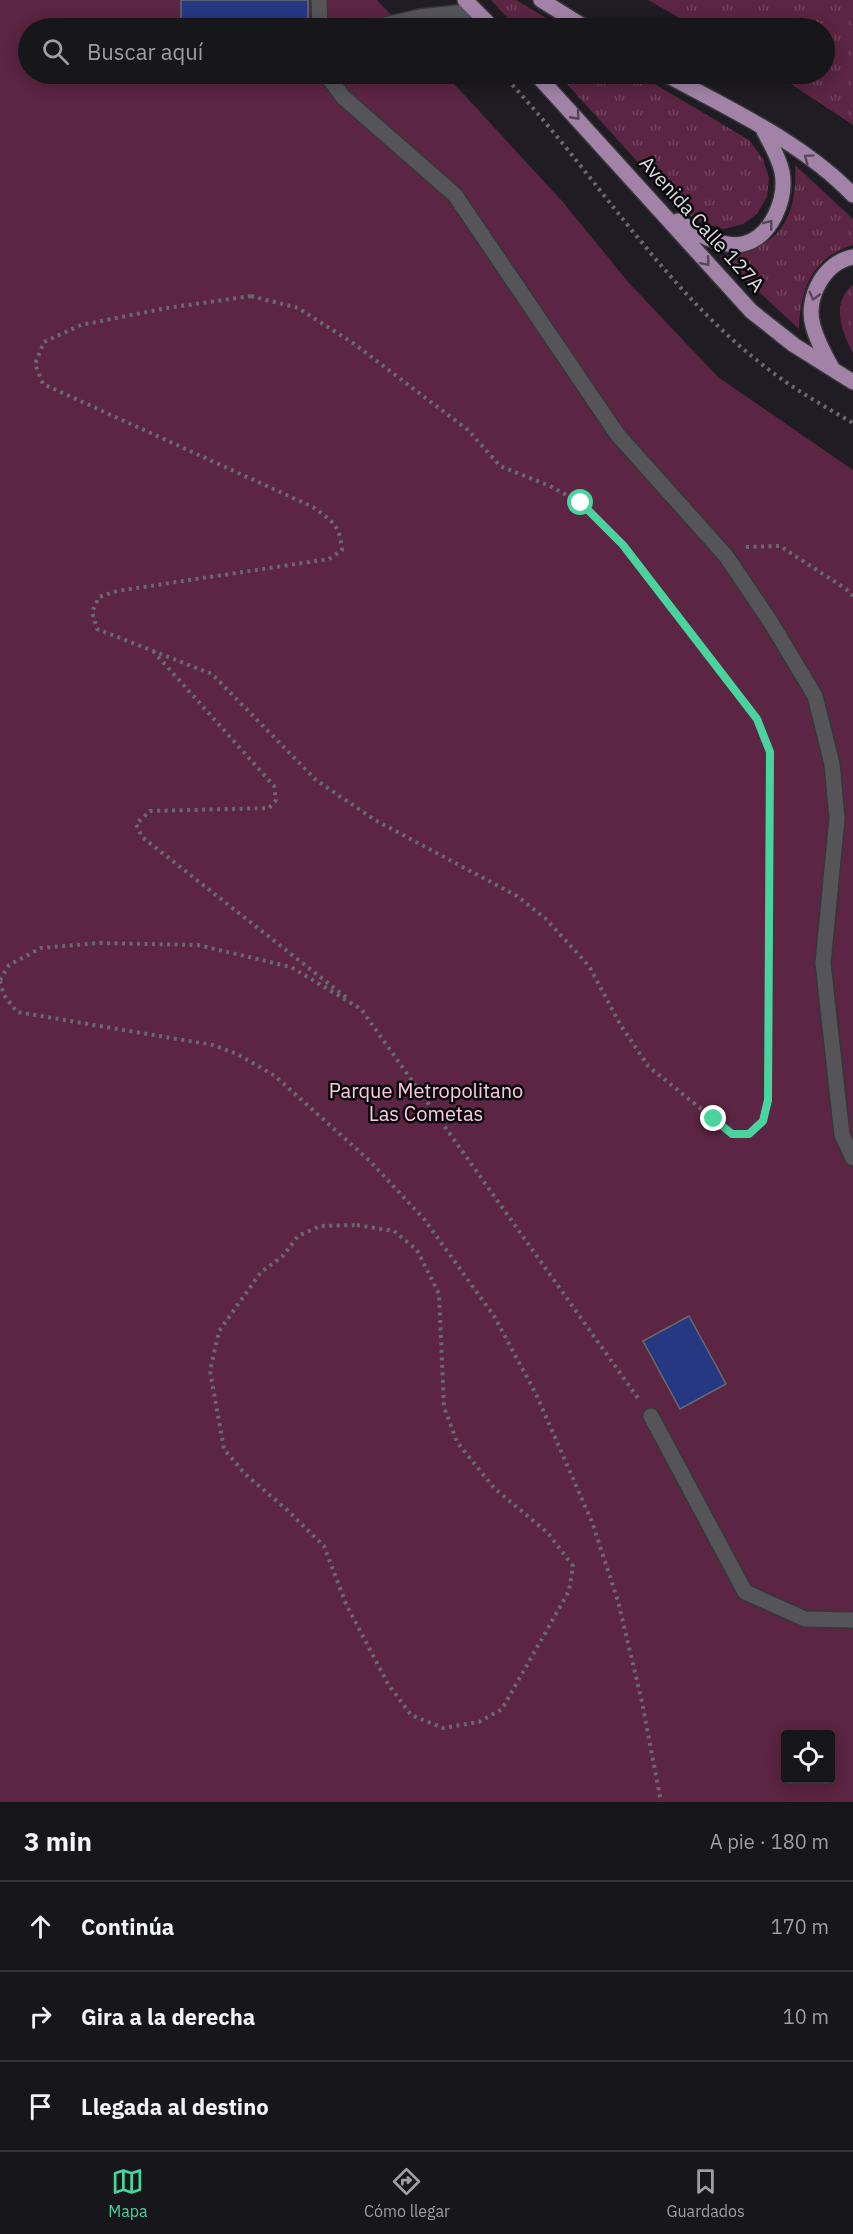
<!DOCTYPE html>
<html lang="es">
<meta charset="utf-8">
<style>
:root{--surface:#17161a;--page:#242327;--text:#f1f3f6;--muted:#9e9fa2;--line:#363539;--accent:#49d49d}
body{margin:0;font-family:"IBM Plex Sans",sans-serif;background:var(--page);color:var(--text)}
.controls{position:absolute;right:18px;bottom:18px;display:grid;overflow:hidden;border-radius:6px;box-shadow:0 3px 15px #0003}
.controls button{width:54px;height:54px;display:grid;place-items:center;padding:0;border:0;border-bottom:2px solid var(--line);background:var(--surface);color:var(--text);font:30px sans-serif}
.stop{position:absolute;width:18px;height:18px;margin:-14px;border:4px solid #49d49d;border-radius:50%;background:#fff}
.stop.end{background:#49d49d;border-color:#fff;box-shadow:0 2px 6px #0008}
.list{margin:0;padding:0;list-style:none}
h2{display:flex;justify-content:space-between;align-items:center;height:78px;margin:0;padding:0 24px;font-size:26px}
h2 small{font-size:20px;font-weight:400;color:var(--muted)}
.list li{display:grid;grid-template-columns:39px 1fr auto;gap:18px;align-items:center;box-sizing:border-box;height:90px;padding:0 24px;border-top:2px solid var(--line)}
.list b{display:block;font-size:22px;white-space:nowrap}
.list em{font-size:20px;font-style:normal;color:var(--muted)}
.icon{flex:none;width:33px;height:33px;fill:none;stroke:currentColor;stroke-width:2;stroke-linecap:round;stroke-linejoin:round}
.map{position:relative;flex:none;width:853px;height:1802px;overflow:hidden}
.search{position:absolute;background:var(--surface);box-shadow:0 3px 15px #0003;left:18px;right:18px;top:18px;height:66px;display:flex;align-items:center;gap:15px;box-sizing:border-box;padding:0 21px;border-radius:33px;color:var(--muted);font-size:22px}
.sheet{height:348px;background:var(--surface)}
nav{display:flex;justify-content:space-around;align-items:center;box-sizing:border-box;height:84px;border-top:2px solid var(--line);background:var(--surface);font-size:16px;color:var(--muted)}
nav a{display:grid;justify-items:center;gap:3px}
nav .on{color:var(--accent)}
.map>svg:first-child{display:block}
</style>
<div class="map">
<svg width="853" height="1802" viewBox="0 0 853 1802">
<defs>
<pattern id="grass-tufts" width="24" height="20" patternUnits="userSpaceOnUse" patternTransform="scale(1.5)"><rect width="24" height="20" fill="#5c2543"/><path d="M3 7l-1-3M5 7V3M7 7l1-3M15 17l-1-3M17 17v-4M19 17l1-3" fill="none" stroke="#73445e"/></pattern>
</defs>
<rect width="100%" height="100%" fill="#1f1d23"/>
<!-- grass -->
<path fill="url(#grass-tufts)" d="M491,0H516L563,28H517Z
M648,0H853V125L776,74H824V28H697Z
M558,74H638L749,140L763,159L769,178L767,197L757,214L743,224L724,229L703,223L683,212Z
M795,165L853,219V245C812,257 800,290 799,329L720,256C777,251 798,220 795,165Z
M853,285V353C842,332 830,303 853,285Z"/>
<!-- green -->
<path fill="#5c2543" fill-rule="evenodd" d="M0,0H377L404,28H28V74H445L562,201L629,283L718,377L853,470V1802H0ZM786,1734H830V1780H786Z"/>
<!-- building -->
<path fill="#273883" stroke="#676a70" stroke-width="1.5" d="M181,0H308V28H181Z
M689,1316L726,1384L680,1409L643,1341Z"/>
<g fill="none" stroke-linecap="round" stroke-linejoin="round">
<defs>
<path id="minor" d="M319,0L320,28
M372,28L420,17L475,11
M326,74L343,97L455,195L617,434L726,556L770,621L815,696L832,764L837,818L823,963L842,1135L853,1158
M651,1416L745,1592L805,1619L853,1620"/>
<path id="major" d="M465,0L493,28
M541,0L586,28
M536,74L751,311L794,345L853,382
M665,74C729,109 802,142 853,195
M678,221C695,233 720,248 743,244C772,237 787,198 782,172C779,157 770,143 763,129
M832,368C824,354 817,341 813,326C805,298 824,262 853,257"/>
</defs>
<!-- minor casing -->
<use href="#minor" stroke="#37373a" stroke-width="18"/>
<!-- major casing -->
<use href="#major" stroke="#37373a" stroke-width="18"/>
<!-- path -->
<path stroke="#69686d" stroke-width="4" stroke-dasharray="3 4.5" stroke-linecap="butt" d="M502,74C593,169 661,288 768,369C795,390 824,406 853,423
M251,296L298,308L353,343L468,430L500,466L550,486L581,503L623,545L757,719L770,752L768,1100L763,1121L749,1134H732L648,1066L620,1024L589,966L545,918L517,896L375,820L316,780L212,674L97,629L92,612L99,597L117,591L329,559L342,550C340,525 332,521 313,507L43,384L35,364L44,342L81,325L167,308Z
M746,547L780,546L846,589L853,596
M153,651L274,786L276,800L269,808L150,811L136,824L142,837L347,998
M0,980L9,965L41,948L99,943L198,945L291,967L361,1009L640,1401
M0,981L4,995L17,1012L213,1045L237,1054L275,1076L370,1161L424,1219L494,1316L536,1394L592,1522L618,1601L642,1702L661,1802
M357,1225L394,1231L417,1250L439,1294L444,1407L457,1442L494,1488L548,1533L573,1566L569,1591L502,1709L479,1722L443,1728L411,1715L388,1684L346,1604L324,1546L286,1509L245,1474L224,1449L210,1371L219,1331L261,1272L282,1257L298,1236L320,1226Z"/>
<!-- minor -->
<use href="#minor" stroke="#56545b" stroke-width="15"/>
<!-- major -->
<use href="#major" stroke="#a283a7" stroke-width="15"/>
</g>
<!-- one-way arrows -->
<defs><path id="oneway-chevron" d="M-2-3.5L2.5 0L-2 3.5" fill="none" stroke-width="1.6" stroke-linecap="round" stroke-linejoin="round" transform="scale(1.5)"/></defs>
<g stroke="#564658">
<use href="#oneway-chevron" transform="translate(576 116) rotate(48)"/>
<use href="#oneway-chevron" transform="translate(808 158) rotate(-145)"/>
<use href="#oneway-chevron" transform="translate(769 224) rotate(-51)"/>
<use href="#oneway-chevron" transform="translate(706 262) rotate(49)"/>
<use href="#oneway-chevron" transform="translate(814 296) rotate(105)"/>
</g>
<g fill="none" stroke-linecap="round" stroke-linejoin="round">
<!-- route -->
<path stroke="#49d49d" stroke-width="8" d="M581,503L623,545L757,719L770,752L768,1100L763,1121L749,1134H732L714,1119"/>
</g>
<g text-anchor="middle" stroke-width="5" stroke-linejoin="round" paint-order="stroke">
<!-- street labels -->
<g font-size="20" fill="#dcdcdf" stroke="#09080a">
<text transform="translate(702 224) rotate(48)" y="7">Avenida Calle 127A</text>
</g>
<!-- park labels -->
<g font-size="20" fill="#fccbe2" stroke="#09080a">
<text x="426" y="1098">Parque Metropolitano<tspan x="426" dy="23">Las Cometas</tspan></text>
</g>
</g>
</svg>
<div class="controls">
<button><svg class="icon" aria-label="locate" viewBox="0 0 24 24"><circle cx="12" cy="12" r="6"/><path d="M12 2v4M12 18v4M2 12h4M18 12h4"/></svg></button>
</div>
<div class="stop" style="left:581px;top:503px"></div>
<div class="stop end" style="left:714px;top:1119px"></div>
<div class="search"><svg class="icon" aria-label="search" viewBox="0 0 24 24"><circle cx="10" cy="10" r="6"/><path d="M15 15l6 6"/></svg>Buscar aquí</div>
</div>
<section class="sheet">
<h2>3 min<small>A pie · 180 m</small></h2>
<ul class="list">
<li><svg class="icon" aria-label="ahead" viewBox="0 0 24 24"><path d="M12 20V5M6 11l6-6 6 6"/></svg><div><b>Continúa</b></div><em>170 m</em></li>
<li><svg class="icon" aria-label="right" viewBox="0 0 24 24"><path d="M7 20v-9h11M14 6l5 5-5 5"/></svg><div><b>Gira a la derecha</b></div><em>10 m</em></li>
<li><svg class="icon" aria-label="arrive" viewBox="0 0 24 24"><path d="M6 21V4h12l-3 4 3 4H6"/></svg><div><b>Llegada al destino</b></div></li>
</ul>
</section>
<nav>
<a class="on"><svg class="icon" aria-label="map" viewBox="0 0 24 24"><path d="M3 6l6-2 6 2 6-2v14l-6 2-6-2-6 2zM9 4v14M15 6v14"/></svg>Mapa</a>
<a><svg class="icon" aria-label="directions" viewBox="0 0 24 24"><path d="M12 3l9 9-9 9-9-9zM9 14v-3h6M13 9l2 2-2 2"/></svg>Cómo llegar</a>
<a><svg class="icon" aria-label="saved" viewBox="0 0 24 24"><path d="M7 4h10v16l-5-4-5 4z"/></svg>Guardados</a>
</nav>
